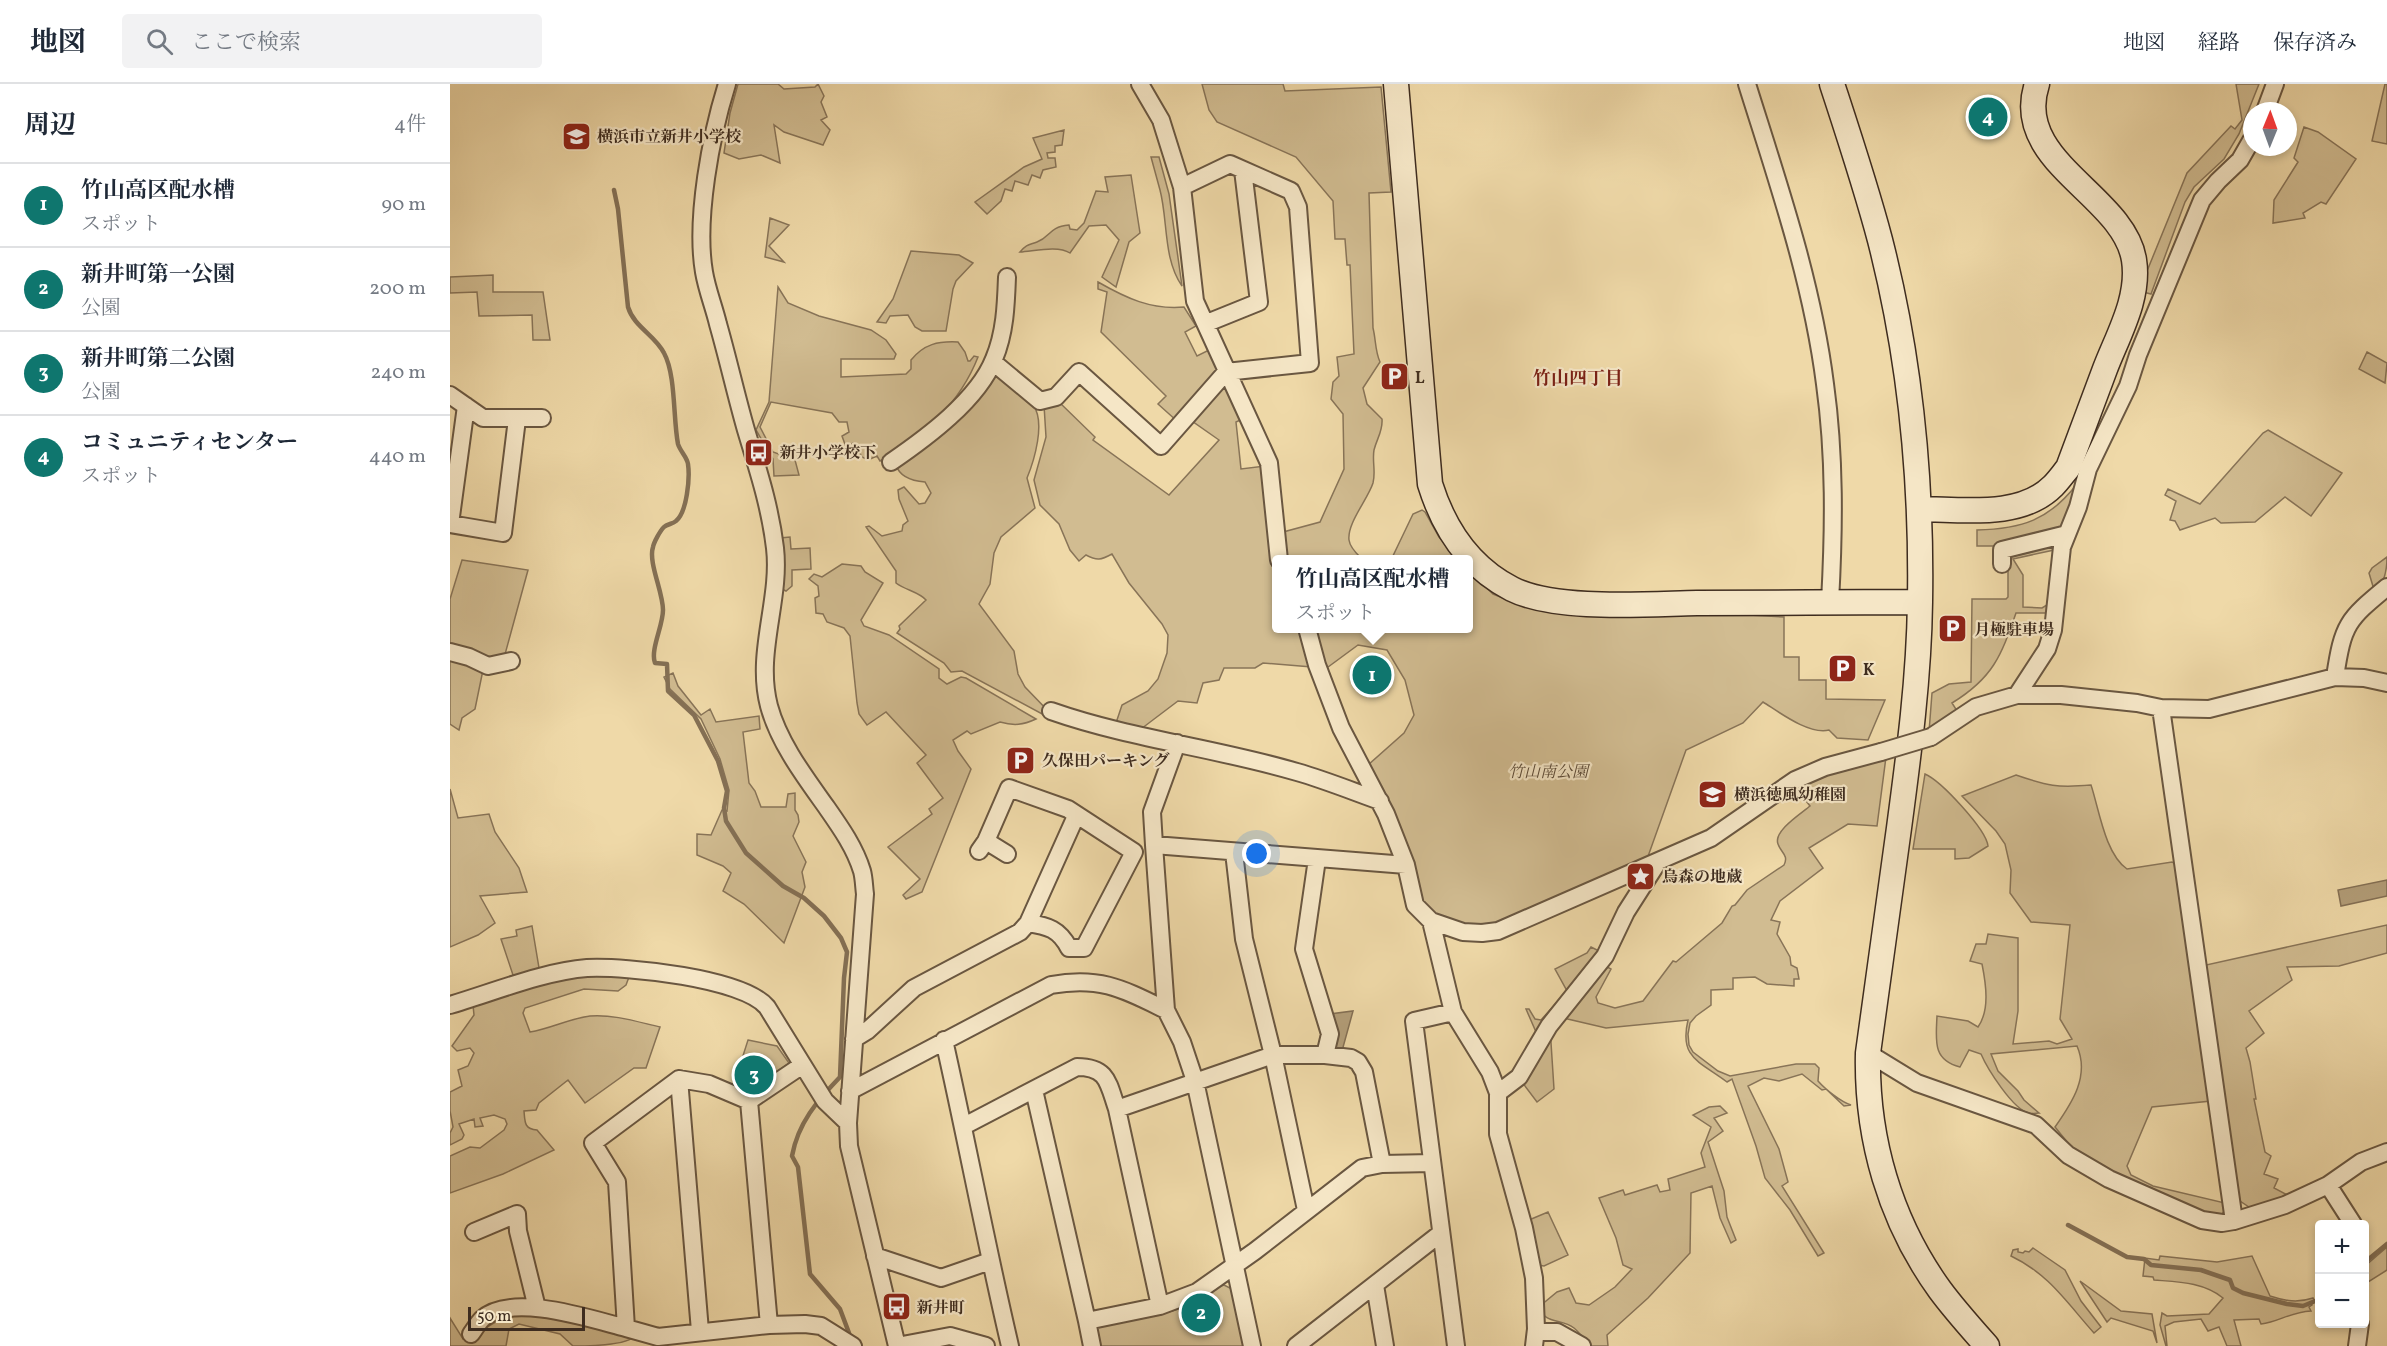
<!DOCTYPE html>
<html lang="ja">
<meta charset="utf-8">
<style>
:root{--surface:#fff;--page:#f2f2f3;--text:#1f2937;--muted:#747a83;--line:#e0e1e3;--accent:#0f766e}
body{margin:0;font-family:Vollkorn,"Noto Serif JP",serif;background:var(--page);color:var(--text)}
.controls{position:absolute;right:18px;bottom:18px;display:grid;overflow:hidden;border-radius:6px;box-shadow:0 3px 9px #0003}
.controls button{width:54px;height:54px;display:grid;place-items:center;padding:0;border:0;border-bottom:2px solid var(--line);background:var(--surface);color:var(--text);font:30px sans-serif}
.compass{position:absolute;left:1793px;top:18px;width:54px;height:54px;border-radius:50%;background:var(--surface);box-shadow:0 3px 9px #0003;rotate:1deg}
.scale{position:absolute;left:18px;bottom:15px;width:117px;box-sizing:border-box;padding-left:6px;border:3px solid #3e2c1f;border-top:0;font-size:16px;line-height:21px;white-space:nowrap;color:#3e2c1f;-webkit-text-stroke:4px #f5e6c6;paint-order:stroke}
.you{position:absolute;left:807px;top:770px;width:21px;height:21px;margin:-15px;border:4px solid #fff;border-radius:50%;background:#1a73e8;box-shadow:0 0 0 9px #1a73e833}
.badge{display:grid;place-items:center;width:39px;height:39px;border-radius:50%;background:var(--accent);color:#fff;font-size:20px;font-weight:700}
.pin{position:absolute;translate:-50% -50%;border:3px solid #fff;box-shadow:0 2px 6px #0006}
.popup{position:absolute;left:822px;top:471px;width:201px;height:78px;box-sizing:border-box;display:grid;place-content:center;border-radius:6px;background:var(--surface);filter:drop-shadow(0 2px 4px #0005);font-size:20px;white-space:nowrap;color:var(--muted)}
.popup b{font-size:22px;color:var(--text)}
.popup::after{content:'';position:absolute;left:50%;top:100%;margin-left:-12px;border:12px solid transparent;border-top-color:var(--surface)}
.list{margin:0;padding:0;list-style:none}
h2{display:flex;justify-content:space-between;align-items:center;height:78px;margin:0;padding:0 24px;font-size:26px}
h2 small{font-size:20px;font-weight:400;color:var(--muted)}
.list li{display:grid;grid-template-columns:39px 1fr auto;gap:18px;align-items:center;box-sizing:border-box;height:84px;padding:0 24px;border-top:2px solid var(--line)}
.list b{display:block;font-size:22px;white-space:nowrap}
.list p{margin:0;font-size:20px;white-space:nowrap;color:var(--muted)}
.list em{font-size:20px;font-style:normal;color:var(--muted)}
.icon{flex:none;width:33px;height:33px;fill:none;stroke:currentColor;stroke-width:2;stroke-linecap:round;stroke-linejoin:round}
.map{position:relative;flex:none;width:1937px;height:1262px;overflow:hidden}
header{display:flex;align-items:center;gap:36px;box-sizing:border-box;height:84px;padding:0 30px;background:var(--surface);border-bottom:2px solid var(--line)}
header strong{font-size:28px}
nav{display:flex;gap:33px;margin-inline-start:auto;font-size:21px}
.search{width:420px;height:54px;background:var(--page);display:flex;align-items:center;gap:15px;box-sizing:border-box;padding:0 21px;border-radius:6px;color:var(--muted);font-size:22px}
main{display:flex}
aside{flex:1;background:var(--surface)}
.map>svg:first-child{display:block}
</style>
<header>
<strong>地図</strong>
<div class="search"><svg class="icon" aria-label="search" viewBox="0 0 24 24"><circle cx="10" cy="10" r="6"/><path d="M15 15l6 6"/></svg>ここで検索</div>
<nav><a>地図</a><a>経路</a><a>保存済み</a></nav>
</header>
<main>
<aside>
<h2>周辺<small>4件</small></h2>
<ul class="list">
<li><span class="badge">1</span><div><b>竹山高区配水槽</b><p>スポット</p></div><em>90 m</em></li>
<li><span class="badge">2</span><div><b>新井町第一公園</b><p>公園</p></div><em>200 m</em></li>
<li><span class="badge">3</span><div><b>新井町第二公園</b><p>公園</p></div><em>240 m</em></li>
<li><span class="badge">4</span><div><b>コミュニティセンター</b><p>スポット</p></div><em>440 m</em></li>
</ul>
</aside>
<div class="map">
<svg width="1937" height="1262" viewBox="0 0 1937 1262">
<rect width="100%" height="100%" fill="#efd9a8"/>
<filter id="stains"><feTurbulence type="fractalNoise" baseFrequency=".00333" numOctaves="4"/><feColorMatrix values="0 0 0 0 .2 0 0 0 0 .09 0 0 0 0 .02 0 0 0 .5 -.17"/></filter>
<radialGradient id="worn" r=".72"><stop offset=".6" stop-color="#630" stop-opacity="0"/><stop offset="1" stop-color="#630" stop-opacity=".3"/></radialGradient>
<!-- green -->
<path fill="#d1bc91" stroke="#887458" stroke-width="1.5" d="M288,0H328L334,5L365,3L368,0L374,12L371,18L377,33L371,36L380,46L373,61L334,48L324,41L330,79L311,71L289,75L274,69L280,29Z
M752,0H833L835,7L931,3L941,108L919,109L923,244C926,256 925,267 930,278L913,304L917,320L932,335C933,347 927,354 924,366C922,377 926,388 923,399C918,415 897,439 899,456C900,464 907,470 912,475L826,476V544H1018V485L1043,510L1063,518L1334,533V573H1349V596H1376V615L1435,616L1418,656L1387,654L1379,646C1359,651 1329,628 1313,618L1293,639L1236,666L1196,778L1031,845L980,834L966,818L918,681L954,649L964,631L955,596L937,566L908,561L874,586L862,583L813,579L805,584H774L769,596L753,599L747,619L728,617L687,648L664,638L667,636L672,621L698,607L708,595L717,569L718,551L712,540L679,499L662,470C651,476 647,477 636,471L629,477L620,466L609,440L590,421L584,396L596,353L594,321L607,316L645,353L643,356L719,411L769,356L742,337L772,300H779L795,334L786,338L791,385L815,382L833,448L870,438L894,385L893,330L881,315L883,298L889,292L887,273L904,270L900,181H897L895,155H885L883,117L846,73L767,38L759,26Z
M1786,0H1809L1789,50L1774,75L1744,103L1735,118L1701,210L1693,208L1695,192L1737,89L1781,42L1785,45L1792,36Z
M1935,0H1937V60L1922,57Z
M1854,43L1868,48L1906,75L1876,120L1871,118L1853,129L1855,134L1823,139L1824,116L1848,78L1844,74Z
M614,46L612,61L605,62V68L597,69L598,74H605L606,83L593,86L590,94L582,91L578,101L565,97L562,107L555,105L551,117L537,130L525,118L574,83L592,75L583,54Z
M701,73H709L719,110L732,202C713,175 718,136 710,106C707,95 704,84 701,73Z
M681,91L690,149L679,158L666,203L652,193L669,156L656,141L639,142L620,169C608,161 585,167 570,168C577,160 579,161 587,158C601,153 598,143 619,141L620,145L627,146L634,139L646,107L658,108L655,93Z
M320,134L339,141L319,162L334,178L315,173Z
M461,167L509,171L523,179L506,197L503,205L496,247H472L465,243L458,231L440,232L436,239L427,238L443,215Z
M43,191V208H93L100,256H83L82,231L29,232L27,208L0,209V193Z
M648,198C676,214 701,226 734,223L746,242L735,248L747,272L759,266L767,286L728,338L708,320L716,312L651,248L657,208L648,205Z
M328,203L338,219L369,232L421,246L436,256L446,270L444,275H391V293L456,290L461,285V276C474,260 488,257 508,258L515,268L518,277H520L524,272L528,273C510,319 473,354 430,377L427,372L418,376L412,373L403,359L396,363L392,352L399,348L397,338H389L382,329L321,318L310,343L323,368L345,376L349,391L324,392L323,375L306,346L319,318Z
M1917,268L1937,279L1935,299L1909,285Z
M543,289C554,298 575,310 583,321C596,338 584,377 577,394L585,424L551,453L544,469L540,500L529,520L564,567L568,590L575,603L601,630L594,631L512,587L501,588L494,579L447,549L450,545L449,542L476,516C469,508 455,506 446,499V487L416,443L419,442L432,452L452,447L453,441L458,437L449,415L448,406L454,403L469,420L475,419L481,409L475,398C463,397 450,394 446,381Z
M1818,346L1892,389L1861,432L1835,413L1805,438L1771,439L1765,434L1730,446L1725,437L1720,436L1726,417L1715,411L1718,405L1750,420L1813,349Z
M1627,400L1611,448L1546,462H1527V446C1572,445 1599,436 1627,400Z
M972,426L975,428L989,453L1009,476H941L963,430Z
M340,453L341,465L360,464L361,485L342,486V502L336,507L330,504V454Z
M1609,457L1604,466L1563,475L1573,491V523L1592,524L1597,521L1602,481L1607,480L1602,529H1566C1551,572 1543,594 1502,619L1509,630L1479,648L1482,609L1499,600L1521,598L1522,515H1556L1558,513V472Z
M1937,473C1937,486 1935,499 1925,509L1919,489L1922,484Z
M12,476L78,486L54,574H42L0,561V515Z
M392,480L411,482L415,488L433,499L411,536L414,542L439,551L489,585V594L497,600L511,593L516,594L586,635C573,641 564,642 550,638L521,650L517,647L503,656L508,667L521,685L472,808L456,815L453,811L470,795L438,763L482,730L479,725L493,714L467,679L476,671L436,628L417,641L409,630L407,619L400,552L394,544L377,538L373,530L366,529L365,514L369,512L368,502L359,495L364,490L372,493Z
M0,572L33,586L25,625L12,634L9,646L0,640Z
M223,589L228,602L251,631L260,625L266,638L309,632L310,645L293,648L299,699L305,707L311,723H336L338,710L345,709V726L348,731L349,738L343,752L356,778L352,788L355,803L334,859L294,820L273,807L281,789L273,782L247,771V750L261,751L272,726L277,727L279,706L270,675L251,635L220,605L214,593Z
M1436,673L1427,742L1398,740L1359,764L1373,784L1330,817L1321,836L1330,838L1327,850L1340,873L1341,881L1347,884L1349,895H1344V902L1317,900L1305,893L1283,894V905L1261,906V921L1246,932L1240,939L1238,950L1239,961L1243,968L1268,987L1280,992L1346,980H1365L1369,984L1368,997C1375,1005 1391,1018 1401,1021L1394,1022L1376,1005L1372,1006L1352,990L1329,997L1314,994L1298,1002L1329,1065L1338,1098L1332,1102L1374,1169L1368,1172L1340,1126L1315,1094L1306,1062L1282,995L1277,998C1249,977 1229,974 1238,936L1156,944L1109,933L1152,880L1161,885L1146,913L1148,919L1165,924L1193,917L1223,877L1226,878L1272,839L1282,822L1285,821L1297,806L1334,781C1339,771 1331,769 1328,760C1323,747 1352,729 1360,722L1345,703L1356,696Z
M1475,690C1491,697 1536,745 1538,762L1519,774L1505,775V765H1463Z
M1566,691C1598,702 1607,704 1641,701C1649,725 1655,770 1677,785L1722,778L1731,784L1761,1017L1702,1023L1677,1082L1681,1091L1703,1102L1775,1119C1776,1131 1769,1134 1758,1134L1642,1078L1622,1064L1605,1043C1622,1019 1640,992 1627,962L1541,970L1548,987L1568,1007L1574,1016L1589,1029C1587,1029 1580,1030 1579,1029C1563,1026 1537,984 1531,970L1519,966L1510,983C1482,976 1486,956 1487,932L1518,937L1528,943C1540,926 1536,900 1532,880L1520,877L1526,860H1536L1538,850L1568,854V927L1563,960L1599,957L1607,960L1622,955L1610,935L1620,841L1581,838L1560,809L1561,786L1555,760L1546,747L1512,712Z
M0,705L8,734L39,730L45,748L69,784L77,808L30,812L45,839L28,851L0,863Z
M1937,841V869L1889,882L1837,883L1842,896L1799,927L1814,949L1796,964L1800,978L1806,1015H1804L1815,1068L1821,1072L1814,1090L1828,1095L1824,1104L1841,1113L1802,1125L1787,1115L1756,881Z
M82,842L90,890L65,897L51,855L67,852L66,846Z
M1141,863L1153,869L1066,989L1086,948L1076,925H1079L1085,935L1091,936L1117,907L1105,885L1137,869Z
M144,891L179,893L176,901L168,907L134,905L75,924L73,929L80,948C100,945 121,934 140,932C163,930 188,938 210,943L196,984H184L135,1019L118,996L89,1019L86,1026L74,1027C75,1038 74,1045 87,1046L104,1066L53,1090L0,1109V1072L20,1063L30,1064L54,1046L57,1040L55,1035L44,1031L30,1034L33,1042L25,1043L24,1035L9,1040L14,1051L12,1055L0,1061V1049L3,1043L0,1027V1008L12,1002L8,986L18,982L24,969L20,964L7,967L2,962L24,931L23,921L109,895Z
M1100,943L1104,1005L1087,1018L1069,994Z
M298,956L327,962L339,979L298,1008L283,1003Z
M1270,1022L1277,1029L1264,1034L1273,1047L1258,1058L1274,1107L1277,1133L1286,1156L1281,1159L1270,1134L1262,1102L1241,1109L1240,1169L1198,1214L1157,1251L1158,1262H1140C1135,1256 1130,1249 1124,1244C1111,1234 1093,1241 1090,1222L1107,1208L1119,1204L1126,1219L1139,1221L1165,1203L1182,1185L1173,1181L1166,1154L1149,1114L1173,1106L1175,1111L1207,1101L1210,1108L1220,1106L1218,1095L1255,1083L1251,1069L1261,1043L1243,1031L1259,1023Z
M1098,1128L1118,1171L1094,1182L1088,1181L1079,1136Z
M1937,1163V1186L1915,1200V1182Z
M1583,1164L1615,1186L1631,1217L1651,1243L1644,1249C1617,1219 1599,1190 1561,1172L1563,1166L1568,1165V1168L1573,1169L1575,1167L1579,1168Z
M1710,1172L1767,1178L1802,1172L1820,1212C1835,1217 1848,1219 1863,1214L1864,1216L1861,1218L1862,1221L1859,1223L1861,1227C1840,1228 1829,1238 1811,1240L1809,1235L1784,1236L1791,1262H1777L1769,1243L1758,1247L1751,1235L1724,1238L1715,1242L1717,1262H1716L1710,1241L1712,1229L1717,1232L1759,1230L1773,1214C1753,1198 1728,1198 1704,1196L1703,1193L1693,1192L1695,1174L1709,1176Z
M1630,1197L1671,1227L1702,1230L1707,1259L1703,1247L1661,1234L1657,1238Z
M774,1201L782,1205L795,1262H648L647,1240C678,1235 712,1233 741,1220C753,1215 762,1204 774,1201Z
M58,1232H111L184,1253C173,1262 139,1262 123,1262L110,1250L69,1240L59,1245L56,1262H0V1234L13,1255C30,1251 41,1238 58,1232Z"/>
<!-- water -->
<path fill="#b39e79" stroke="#847055" stroke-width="1.5" d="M1937,796V812L1891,822L1888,806Z
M903,927L892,967L885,966L880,930Z"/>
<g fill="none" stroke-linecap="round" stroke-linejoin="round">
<!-- stream -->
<path stroke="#847055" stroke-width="4.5" d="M164,106L168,125L178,223C184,243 205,251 214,269C226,291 223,335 228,360C230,367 237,373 238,380C240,394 237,428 226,437C223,440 217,440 214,443C210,447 204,458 203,463C198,478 213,508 213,526C213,542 200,566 205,579L217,580L218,607L244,631L268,677L277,707L274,724L276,737L296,769L333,802L354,814L374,832L391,854L397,868L394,894L390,993C367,1017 348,1039 342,1072L348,1083L360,1190L390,1225L399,1249
M1618,1141L1677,1173L1694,1175L1701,1181L1751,1186L1780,1196L1783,1204L1793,1209L1837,1220L1853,1222L1870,1215
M1914,1179L1937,1160"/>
<defs>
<path id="street" d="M277,0C261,51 245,135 254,188C257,206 264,223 268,240C278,275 286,311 296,346C308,386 320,422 325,464C331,516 305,569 319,622C329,659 355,693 377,724C391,744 405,764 412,787C414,794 414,803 415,810L398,1039L399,1062L447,1262L500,1252L536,1262
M690,0L711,36L732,103L745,217L819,379L829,476
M1297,0C1328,99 1362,197 1375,300C1385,372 1384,445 1380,518
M1815,27L1825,0
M757,239L809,218L793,86
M543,278L590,317L606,313L629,288L711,362L776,288L860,279L848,123L841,107L780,80L732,103
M0,311L33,334H92
M16,322L0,440L53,449L67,335
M441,378C476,354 528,316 544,275C555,249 556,221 557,193
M1552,480V466L1617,450
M857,544L867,581L891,644L936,730L956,781L965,821L981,837L1013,848L1032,849L1048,847L1261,754L1345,696L1375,683L1431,668
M0,568L19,573L38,582L61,577
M1885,593C1893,540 1897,536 1937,503
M1567,611H1611L1687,619L1711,624L1759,625L1885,593L1914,594L1937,599
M1711,624L1784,1137
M601,627C681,655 766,664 847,688C875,696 902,707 930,717
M1481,653L1526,623L1567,611L1597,565L1603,546L1612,463L1628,423L1638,385L1678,302L1688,271L1752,116L1768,97L1790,76L1802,55
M727,659L702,728L704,761L716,926L732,958L745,997L802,1262
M536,757L557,770
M704,761L956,781
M529,767L536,757L559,704L618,725L684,768L634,864H619C609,845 598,842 578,839
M784,768L794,855L823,971L856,1126
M867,775L854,865L880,950L875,971
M981,837L1003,928L1040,988L1048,1009V1050L1074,1144L1084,1194L1086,1245L1084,1262
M0,921C41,909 95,887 137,884C176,882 293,894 317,923L375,1017L398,1039
M1003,928L964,937L1006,1262
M404,955L417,947L464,904L570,848L578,839L626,732
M494,956C517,1058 536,1160 560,1262
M1418,969L1467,999L1586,1041L1618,1071L1659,1095L1752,1136L1772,1139L1784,1137L1835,1121L1878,1101L1911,1078L1937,1068
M351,982L299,1017L259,1000L229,995L143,1059L167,1098L176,1244L208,1253L319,1241L355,1240L371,1242L403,1262
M229,995L250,1247
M584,1006L637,1237
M400,1007L601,901C650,892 673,905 716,926
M1048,1009L1069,993L1099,942L1155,872L1176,828L1208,778
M299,1017L319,1241
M667,1025L823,971H875L901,974L908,978L914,988L932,1080
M514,1042L627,983C658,983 658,999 667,1025L710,1222
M1878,1101L1903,1140
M24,1148L67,1130L68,1147L87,1224
M425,1172L491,1194L540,1177
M925,1201L935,1262
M1086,1245L1090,1248H1107L1132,1262
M21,1250C24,1246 28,1239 32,1235C61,1208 141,1235 176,1244
M642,1262L637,1237L710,1222L747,1208L805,1167L912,1084L932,1080L982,1079
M846,1262L991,1149
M1907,1262L1910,1240"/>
<path id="secondary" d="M946,0L980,400C994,445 1019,483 1062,505C1106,527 1196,520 1247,519C1321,519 1396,518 1470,518
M1382,0C1399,52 1416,103 1430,156C1460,273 1472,397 1470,518C1469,594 1459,669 1449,744C1439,819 1428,894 1418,969C1416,1054 1440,1137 1490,1206C1504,1225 1521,1244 1537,1262
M1469,425C1512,425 1570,435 1603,402C1609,396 1613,390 1618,384C1630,351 1643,318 1655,285C1668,251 1690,214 1684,176C1674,111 1561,78 1587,0"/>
</defs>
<!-- street casing -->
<use href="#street" stroke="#6a5741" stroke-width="20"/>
<!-- secondary casing -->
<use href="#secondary" stroke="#3e2c1f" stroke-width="27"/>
<!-- street -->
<use href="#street" stroke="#f5e6c6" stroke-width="16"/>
<!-- secondary -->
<use href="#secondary" stroke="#f5e6c6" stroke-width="24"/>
<defs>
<path id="street-bridge" d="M1431,668L1481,653"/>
</defs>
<!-- street-bridge casing -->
<use href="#street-bridge" stroke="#6a5741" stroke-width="20" stroke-linecap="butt"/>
<!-- street-bridge -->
<use href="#street-bridge" stroke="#f5e6c6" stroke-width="16"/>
</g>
<!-- icons -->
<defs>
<symbol id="school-square" viewBox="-11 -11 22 22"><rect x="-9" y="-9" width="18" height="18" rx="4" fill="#8f2418" stroke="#f5e6c6"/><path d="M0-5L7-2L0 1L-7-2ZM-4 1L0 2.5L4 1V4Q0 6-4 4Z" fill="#fff"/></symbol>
<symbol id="parking-square" viewBox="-11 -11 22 22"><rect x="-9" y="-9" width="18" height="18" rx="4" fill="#8f2418" stroke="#f5e6c6"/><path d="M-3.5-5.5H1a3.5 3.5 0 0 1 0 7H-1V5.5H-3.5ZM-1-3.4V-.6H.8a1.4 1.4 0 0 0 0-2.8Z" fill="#fff"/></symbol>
<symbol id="bus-square" viewBox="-11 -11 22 22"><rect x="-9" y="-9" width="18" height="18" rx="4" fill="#8f2418" stroke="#f5e6c6"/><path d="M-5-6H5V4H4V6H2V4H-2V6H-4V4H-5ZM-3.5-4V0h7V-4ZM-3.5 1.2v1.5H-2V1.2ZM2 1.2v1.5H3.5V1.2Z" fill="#fff"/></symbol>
<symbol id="sight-square" viewBox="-11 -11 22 22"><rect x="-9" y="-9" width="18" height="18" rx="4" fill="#8f2418" stroke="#f5e6c6"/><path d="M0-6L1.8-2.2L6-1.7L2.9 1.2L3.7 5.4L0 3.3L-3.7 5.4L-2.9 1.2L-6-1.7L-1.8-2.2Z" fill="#fff"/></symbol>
</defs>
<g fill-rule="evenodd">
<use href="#school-square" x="110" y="36" width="33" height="33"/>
<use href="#parking-square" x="928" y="276" width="33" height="33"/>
<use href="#bus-square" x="292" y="352" width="33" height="33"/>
<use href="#parking-square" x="1486" y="528" width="33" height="33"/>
<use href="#parking-square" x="1376" y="568" width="33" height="33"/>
<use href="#parking-square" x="554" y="660" width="33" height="33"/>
<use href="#school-square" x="1246" y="694" width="33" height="33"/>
<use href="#sight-square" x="1174" y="776" width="33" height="33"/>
<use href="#bus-square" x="430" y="1206" width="33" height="33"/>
</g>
<g text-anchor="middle" stroke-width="4.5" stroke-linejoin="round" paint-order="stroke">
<!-- poi labels -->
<g font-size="16" font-weight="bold" fill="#3e2c1f" stroke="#f5e6c6" text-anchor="start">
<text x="147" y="58">横浜市立新井小学校</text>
<text x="965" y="299">L</text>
<text x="330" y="374">新井小学校下</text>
<text x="1524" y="551">月極駐車場</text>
<text x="1413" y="591">K</text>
<text x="592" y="682">久保田パーキング</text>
<text x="1284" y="716">横浜徳風幼稚園</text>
<text x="1212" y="798">烏森の地蔵</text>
<text x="467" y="1229">新井町</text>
</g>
<!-- park labels -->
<g font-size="16" font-style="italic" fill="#5b4936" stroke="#f5e6c6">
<text x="1098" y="693">竹山南公園</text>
</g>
<!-- neighbourhood labels -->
<g font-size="18" font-weight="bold" fill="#7a1f14" stroke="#f5e6c6">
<text x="1128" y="300">竹山四丁目</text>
</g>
</g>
<rect width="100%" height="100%" filter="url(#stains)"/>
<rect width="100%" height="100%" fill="url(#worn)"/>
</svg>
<div class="controls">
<button>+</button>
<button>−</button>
</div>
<svg class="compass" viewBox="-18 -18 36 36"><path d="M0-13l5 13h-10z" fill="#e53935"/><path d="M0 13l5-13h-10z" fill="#747a83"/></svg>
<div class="scale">50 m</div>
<div class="you"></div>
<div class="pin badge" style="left:922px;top:591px">1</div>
<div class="popup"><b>竹山高区配水槽</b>スポット</div>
<div class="pin badge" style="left:751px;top:1229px">2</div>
<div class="pin badge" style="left:304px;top:991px">3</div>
<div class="pin badge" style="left:1538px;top:33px">4</div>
</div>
</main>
